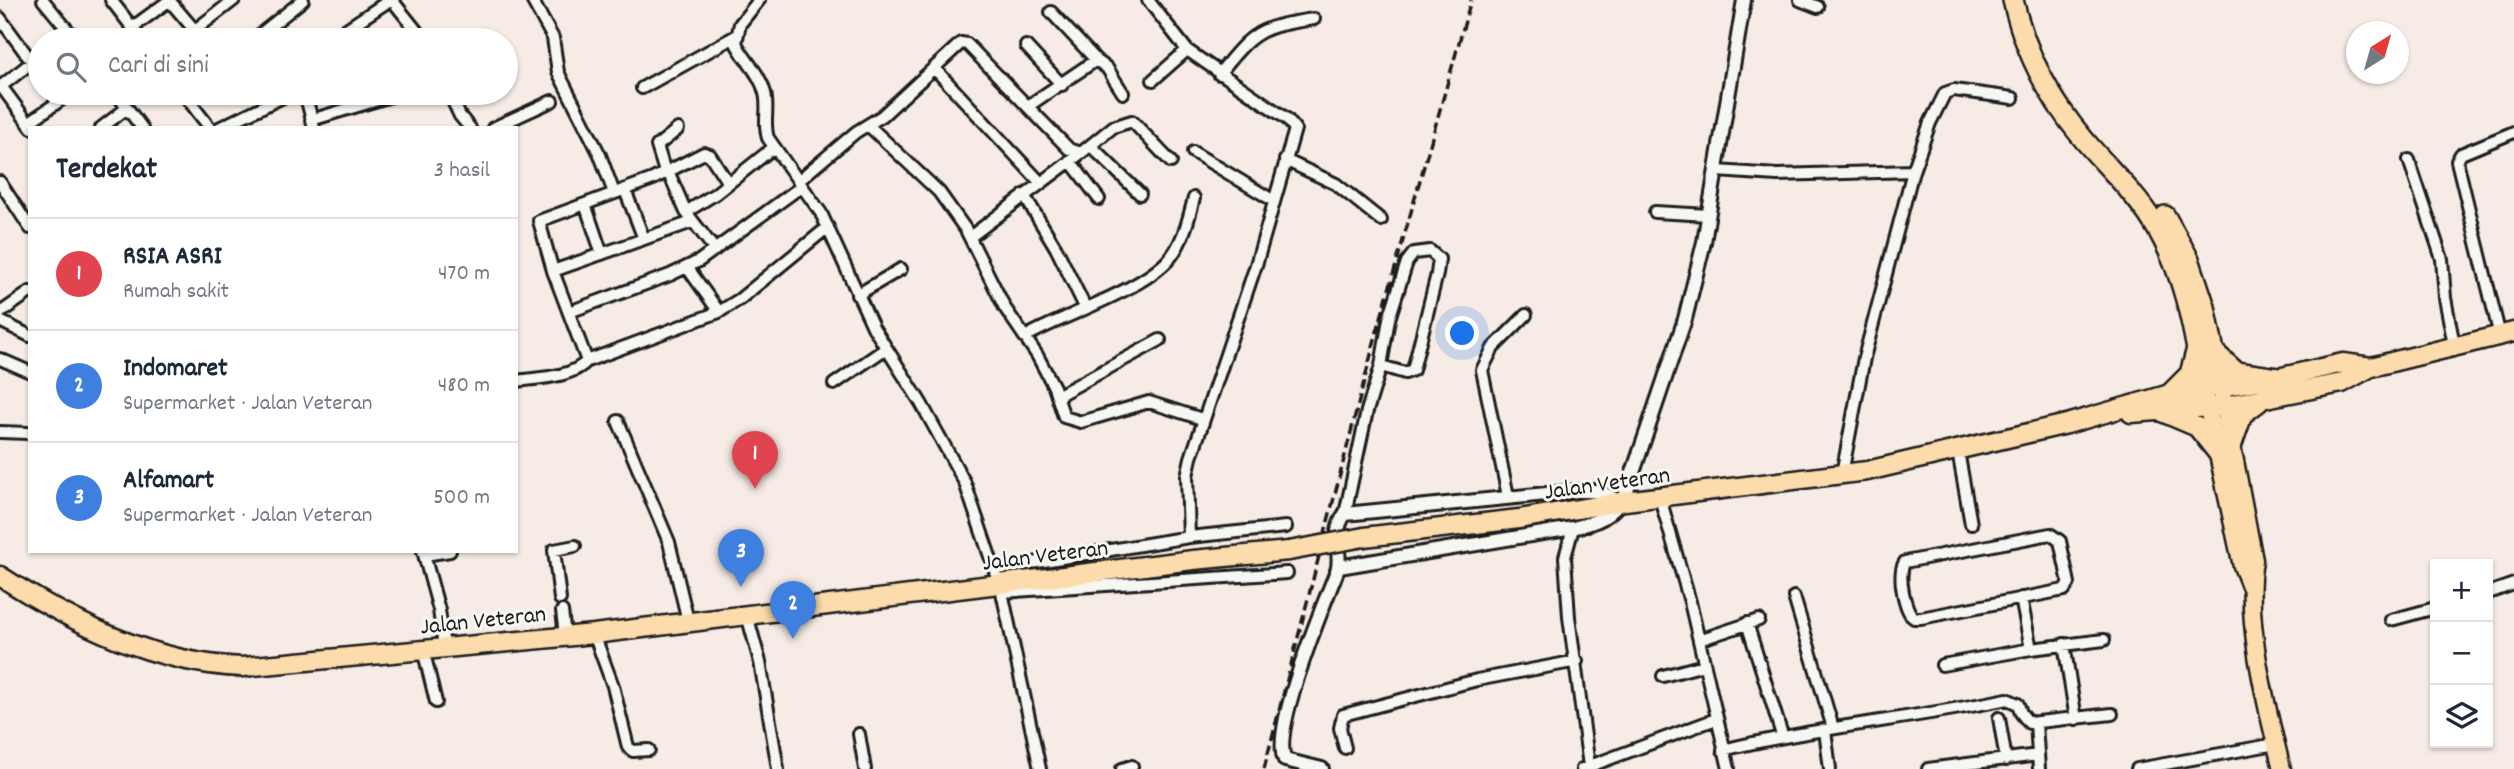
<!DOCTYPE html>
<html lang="id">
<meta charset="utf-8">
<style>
:root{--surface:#fff;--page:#f6f6f7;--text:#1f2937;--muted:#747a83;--line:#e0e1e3;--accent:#d93025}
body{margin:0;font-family:Dekko,sans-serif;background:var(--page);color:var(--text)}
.controls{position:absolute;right:21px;bottom:21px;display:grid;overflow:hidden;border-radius:0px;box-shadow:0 2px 5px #0004}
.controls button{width:63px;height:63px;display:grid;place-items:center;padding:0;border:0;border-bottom:2px solid var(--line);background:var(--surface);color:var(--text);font:35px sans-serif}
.compass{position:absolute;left:2346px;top:21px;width:63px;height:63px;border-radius:50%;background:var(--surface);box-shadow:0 2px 5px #0004;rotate:37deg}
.you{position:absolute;left:1463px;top:334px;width:24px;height:24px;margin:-18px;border:5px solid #fff;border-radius:50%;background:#1a73e8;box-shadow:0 0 0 10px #1a73e833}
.badge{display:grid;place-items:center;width:46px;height:46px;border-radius:50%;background:var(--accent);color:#fff;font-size:23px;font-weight:700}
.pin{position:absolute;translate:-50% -58px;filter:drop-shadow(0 2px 4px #0008)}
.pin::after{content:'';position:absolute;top:37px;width:24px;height:21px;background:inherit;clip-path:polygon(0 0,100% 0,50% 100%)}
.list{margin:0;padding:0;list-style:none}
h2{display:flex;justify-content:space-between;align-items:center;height:91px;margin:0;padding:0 28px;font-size:30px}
h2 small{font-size:23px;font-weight:400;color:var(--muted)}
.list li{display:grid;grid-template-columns:46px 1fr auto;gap:21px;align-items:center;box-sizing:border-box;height:112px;padding:0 28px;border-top:2px solid var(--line)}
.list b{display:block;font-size:26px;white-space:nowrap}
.list p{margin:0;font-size:23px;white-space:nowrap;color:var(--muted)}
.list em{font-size:23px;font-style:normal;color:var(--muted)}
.icon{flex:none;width:38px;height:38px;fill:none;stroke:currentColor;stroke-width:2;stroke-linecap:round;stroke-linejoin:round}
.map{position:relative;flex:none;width:2514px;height:769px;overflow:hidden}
.search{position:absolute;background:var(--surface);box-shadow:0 2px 5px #0004;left:28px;top:28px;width:490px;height:77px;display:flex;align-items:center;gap:18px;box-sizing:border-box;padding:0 24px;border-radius:38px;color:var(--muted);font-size:26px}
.panel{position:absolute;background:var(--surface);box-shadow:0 2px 5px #0004;left:28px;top:126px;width:490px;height:427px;border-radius:0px}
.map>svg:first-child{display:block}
</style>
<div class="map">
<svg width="2514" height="769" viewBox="0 0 2514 769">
<rect width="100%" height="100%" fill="#f7ece5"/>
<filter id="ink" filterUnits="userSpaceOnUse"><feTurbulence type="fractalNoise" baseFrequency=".0143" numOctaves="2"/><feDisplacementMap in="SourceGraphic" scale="14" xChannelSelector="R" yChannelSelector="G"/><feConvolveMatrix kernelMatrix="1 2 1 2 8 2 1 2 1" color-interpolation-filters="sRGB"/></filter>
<g filter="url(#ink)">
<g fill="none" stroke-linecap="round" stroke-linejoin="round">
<defs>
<path id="minor" d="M43,0L76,40
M111,0L142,40
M169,0L203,40
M392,0L424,40
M532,0L553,38L558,72L600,155L614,193
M759,0L740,24L736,43C745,61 760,73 765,93C769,109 763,123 768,138L821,213L873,327L921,403L965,483L1002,592L1040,769
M1148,0L1187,50L1287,119L1295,129L1256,265L1191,458L1187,476L1189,537
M1800,0L1818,7
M0,18L32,62
M133,27L170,0
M195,30L234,0
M253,40L303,0
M330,40L390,0
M1026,46L1062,85
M1096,60L1107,68L1123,93
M934,68L1041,183
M1219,74C1253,31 1259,27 1314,19
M1153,80L1187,50
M1,86L32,128
M0,87L40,56
M642,88L736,36
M116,93L142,128
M183,93L210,128
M305,93L314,128
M449,93L460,116L470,128
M1028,106L1096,60L1051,12
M311,120L401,93
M28,123L71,93
M868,125L939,192L966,230L1005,308L1037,355L1054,387L1064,417L1081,422L1149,402L1202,419
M101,128L127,108
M219,128L289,94L305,95
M493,128L552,101
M1091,146L1140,194
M1193,152L1274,201
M1285,160L1336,184L1381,220
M2409,160L2442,259L2445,298L2454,345
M1071,162L1099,199
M668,171L686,212L715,250
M1717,171L1777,175L1913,171L1930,123L1945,93L1954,90L2013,98
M665,172L657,146L678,129
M798,181L856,132L882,116L961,43L967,44L1069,149L1081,153L1113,127L1132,121L1171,162
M0,182L30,228
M728,183L710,155L704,153L653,179L539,221L553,271L587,361L719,312L740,299L828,227
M625,190L644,239
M1024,195L1056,248L1085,307
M585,204L602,254
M686,212L715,194L773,148
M1655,212L1709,215
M970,237L1081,153
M687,267L719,312
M553,271L692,222
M857,295L901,269
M569,312L670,275L699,261L802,186
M0,313L30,292
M0,321L30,336
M2500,336L2457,161L2461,154L2514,132
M1025,337C1063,315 1150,288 1173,254C1184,238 1189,218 1194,198
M0,359L30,372
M516,381C537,378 572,378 587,361
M834,384L885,349
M1057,396L1160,340
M618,421L669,542L688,621
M0,432L28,433
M1958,451L1971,524
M1842,474L1864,358L1913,171
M1508,496L1482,370L1493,348L1526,315
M1660,498L1690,602L1729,769
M1345,514L1367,411L1381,366L1389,319L1407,262L1414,253L1430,251L1439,259L1437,274L1413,370L1405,373L1381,366
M1573,528L1565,557L1569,617L1589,766
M2050,534L2060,541L2069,583L2064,590L1921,618H1914C1904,610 1897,573 1905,562Z
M423,551L439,610L444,647
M424,555L450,551
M996,569L1189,537L1286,527
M1002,592L1287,573
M2488,593L2514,584
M1794,597L1833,728
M2021,598L2031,649
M560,599L554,550L575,546
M562,611L565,635
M747,615L760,662L778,769
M2391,620L2435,608
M1747,623L1782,735
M594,634L613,686L628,747L633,751L649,750
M1699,640L1759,620
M2064,644L2076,719
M423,649L436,702
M1942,665L2031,649L2104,640
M1663,676L1704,665
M1999,718L2006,760
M2036,723L2039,769
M1825,730L1830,769
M859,734L865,769
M1345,748L1340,728L1343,715L1477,680L1577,661
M1723,750C1817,727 1913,719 2007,699L2018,704L2021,713L2029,723L2112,714
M1122,769L1132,766
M1582,769L1716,719
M1928,769L2038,755
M2137,769L2276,744"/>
<path id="tertiary" d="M1339,567L1573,528C1598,522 1610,517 1625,496L1685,319L1704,242L1744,0
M1322,769L1285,760C1270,731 1324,604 1337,571C1343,556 1330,534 1345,514L1577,491H1599L1620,502"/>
<path id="primary" d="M2222,393L2254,560C2244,622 2267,708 2282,769
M2205,394L2242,566L2250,586"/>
<path id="trunk" d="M2131,413L2224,406L2342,383L2371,367L2514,332
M2164,413L2197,427L2220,456
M2231,448L2243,414L2259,402
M1364,537L1519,519L1625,501L1867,471L2067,424L2170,394L2278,378L2343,363L2371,367
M0,576C73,623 154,664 243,667L594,634L1193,560L1289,551"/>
<path id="motorway" d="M2013,0C2025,52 2050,100 2085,141C2108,168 2134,192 2153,222C2185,272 2194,331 2204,389
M2165,216L2189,259L2205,307L2221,386
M2214,352L2236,372L2278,378
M2170,394L2190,374L2196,352"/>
</defs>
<!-- minor casing -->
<use href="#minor" stroke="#1c1c1c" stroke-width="16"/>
<!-- tertiary casing -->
<use href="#tertiary" stroke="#1c1c1c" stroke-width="18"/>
<!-- primary casing -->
<use href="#primary" stroke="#1c1c1c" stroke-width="21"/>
<!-- trunk casing -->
<use href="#trunk" stroke="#1c1c1c" stroke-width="23"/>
<!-- motorway casing -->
<use href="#motorway" stroke="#1c1c1c" stroke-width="24"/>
<!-- minor -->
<use href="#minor" stroke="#f6f6f2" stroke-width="10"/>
<!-- tertiary -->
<use href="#tertiary" stroke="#f6f6f2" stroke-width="12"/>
<!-- primary -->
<use href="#primary" stroke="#fcdcac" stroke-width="16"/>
<!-- trunk -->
<use href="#trunk" stroke="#fcdcac" stroke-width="18"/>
<!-- motorway -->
<use href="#motorway" stroke="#fcdcac" stroke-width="19"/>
<!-- rail -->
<path stroke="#1c1c1c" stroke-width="3.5" stroke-dasharray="10 5" stroke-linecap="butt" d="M1264,769L1375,339L1471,0"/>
<defs>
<path id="trunk-bridge" d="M1289,551L1364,537"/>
</defs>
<!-- trunk-bridge casing -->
<use href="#trunk-bridge" stroke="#1c1c1c" stroke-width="23" stroke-linecap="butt"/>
<!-- trunk-bridge -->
<use href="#trunk-bridge" stroke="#fcdcac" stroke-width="18"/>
</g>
</g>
<g text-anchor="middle" stroke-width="6" stroke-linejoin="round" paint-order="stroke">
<!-- street labels -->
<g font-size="24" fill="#1c1c1c" stroke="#f6f6f2">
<text transform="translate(1607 482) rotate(-8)" y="8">Jalan Veteran</text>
<text transform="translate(1045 554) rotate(-7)" y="8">Jalan Veteran</text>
<text transform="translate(483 619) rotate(-6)" y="8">Jalan Veteran</text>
</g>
</g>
</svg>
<div class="controls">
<button>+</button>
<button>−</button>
<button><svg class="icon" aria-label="layers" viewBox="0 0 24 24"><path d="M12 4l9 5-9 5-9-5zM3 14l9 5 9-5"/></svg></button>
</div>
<svg class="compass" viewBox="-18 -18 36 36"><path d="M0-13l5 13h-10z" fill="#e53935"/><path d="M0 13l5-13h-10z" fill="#747a83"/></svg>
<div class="you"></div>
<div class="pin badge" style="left:755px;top:489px;background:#e0444e">1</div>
<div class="pin badge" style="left:793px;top:639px;background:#3f7fe0">2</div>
<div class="pin badge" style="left:741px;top:587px;background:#3f7fe0">3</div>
<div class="search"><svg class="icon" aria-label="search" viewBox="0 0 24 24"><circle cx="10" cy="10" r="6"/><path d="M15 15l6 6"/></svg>Cari di sini</div>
<section class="panel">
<h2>Terdekat<small>3 hasil</small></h2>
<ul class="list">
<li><span class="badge" style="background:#e0444e">1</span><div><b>RSIA ASRI</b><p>Rumah sakit</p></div><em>470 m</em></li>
<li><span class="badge" style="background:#3f7fe0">2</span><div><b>Indomaret</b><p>Supermarket · Jalan Veteran</p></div><em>480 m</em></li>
<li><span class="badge" style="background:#3f7fe0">3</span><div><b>Alfamart</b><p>Supermarket · Jalan Veteran</p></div><em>500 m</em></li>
</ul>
</section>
</div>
